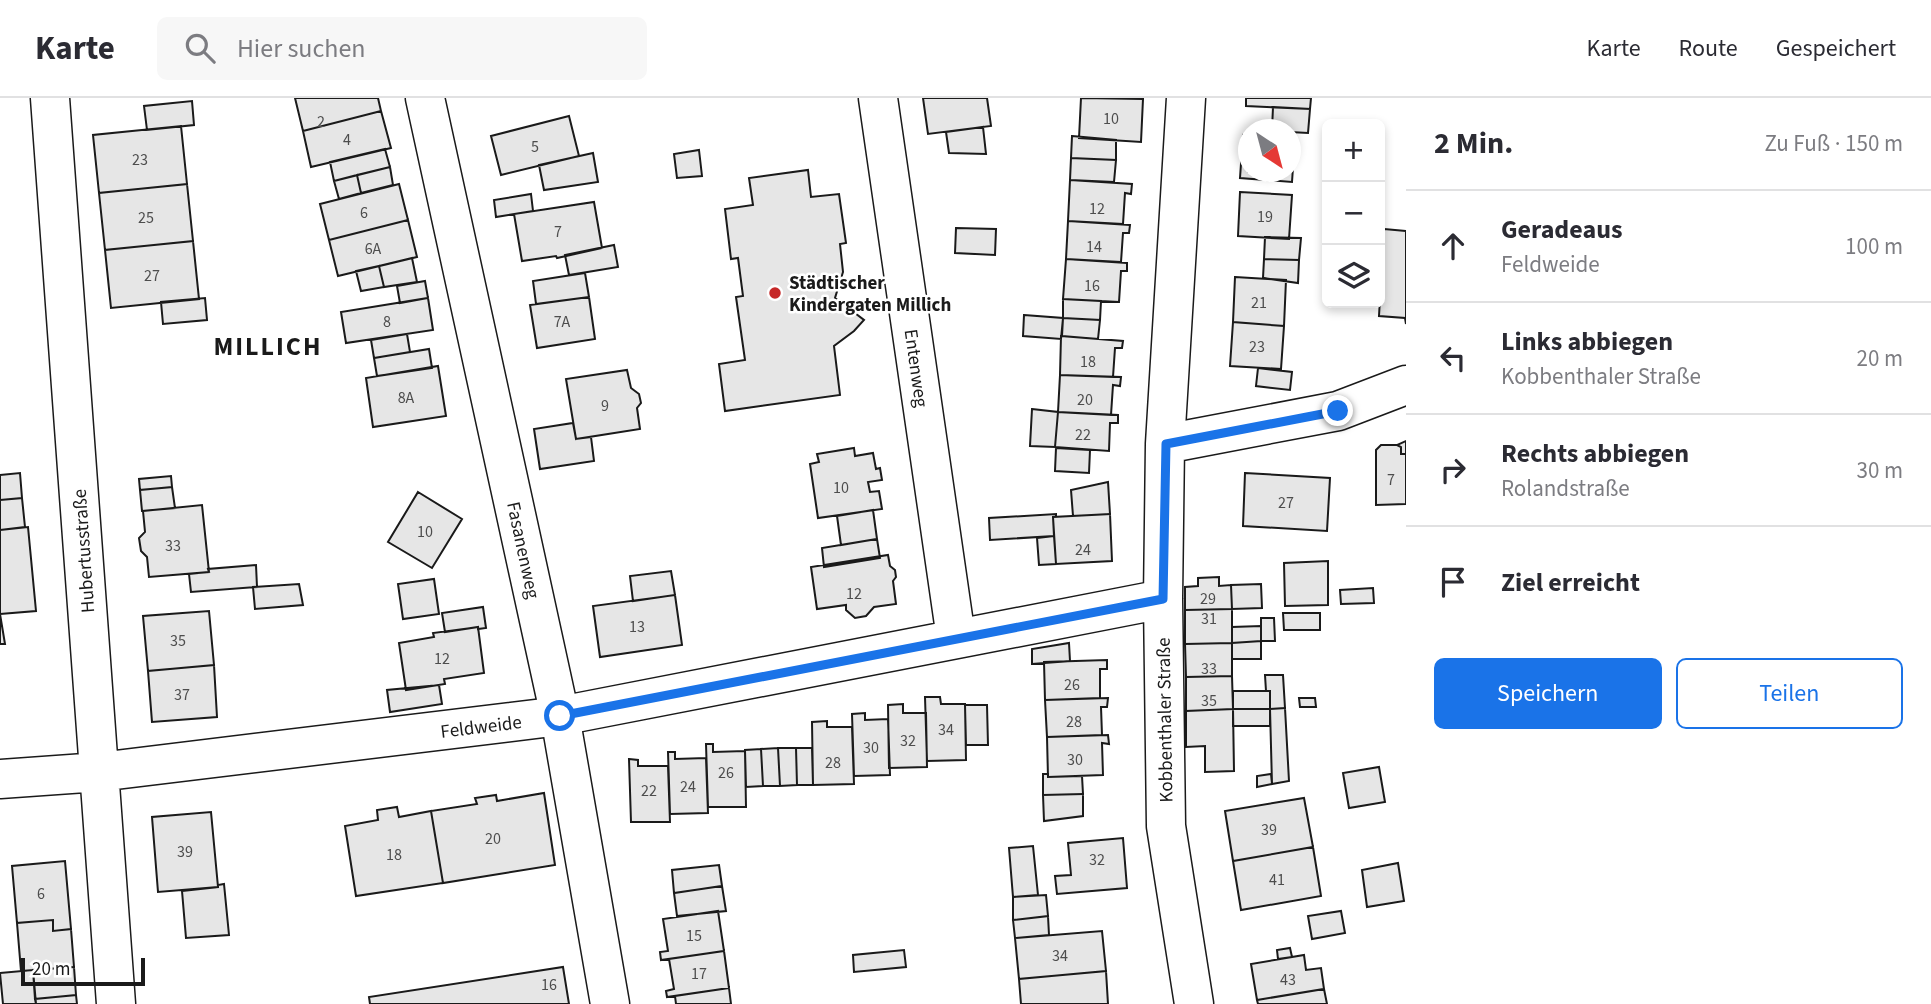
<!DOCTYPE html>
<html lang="de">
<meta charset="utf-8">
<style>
:root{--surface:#fff;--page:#f7f7f7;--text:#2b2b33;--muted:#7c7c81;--line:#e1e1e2;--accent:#1a73e8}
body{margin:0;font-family:"Source Sans 3",sans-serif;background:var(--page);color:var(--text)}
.controls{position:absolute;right:21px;top:21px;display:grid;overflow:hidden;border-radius:10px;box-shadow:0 4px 10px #0003}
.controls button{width:63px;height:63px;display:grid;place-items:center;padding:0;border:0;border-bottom:2px solid var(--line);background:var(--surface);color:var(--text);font:35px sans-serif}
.compass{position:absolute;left:1238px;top:21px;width:63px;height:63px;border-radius:50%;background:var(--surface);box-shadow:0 4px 10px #0003;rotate:144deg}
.scale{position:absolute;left:21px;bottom:18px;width:124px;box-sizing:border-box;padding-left:7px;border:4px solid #1a1a1a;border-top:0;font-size:19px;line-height:24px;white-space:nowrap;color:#1a1a1a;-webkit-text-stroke:5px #fff;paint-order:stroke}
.stop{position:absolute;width:21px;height:21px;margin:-16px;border:5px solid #1a73e8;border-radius:50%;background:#fff}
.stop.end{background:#1a73e8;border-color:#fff;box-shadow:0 2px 7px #0008}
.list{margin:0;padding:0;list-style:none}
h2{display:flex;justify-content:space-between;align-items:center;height:91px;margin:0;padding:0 28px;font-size:30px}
h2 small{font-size:23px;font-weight:400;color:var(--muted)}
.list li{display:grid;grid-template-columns:46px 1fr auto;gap:21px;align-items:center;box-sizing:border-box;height:112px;padding:0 28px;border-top:2px solid var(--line)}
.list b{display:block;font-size:26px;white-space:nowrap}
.list p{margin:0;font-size:23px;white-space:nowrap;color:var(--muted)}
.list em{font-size:23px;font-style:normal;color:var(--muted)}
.actions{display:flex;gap:14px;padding:21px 28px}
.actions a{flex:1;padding:16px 0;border:2px solid var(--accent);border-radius:10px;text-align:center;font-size:24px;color:var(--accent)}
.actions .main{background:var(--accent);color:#fff}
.icon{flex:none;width:38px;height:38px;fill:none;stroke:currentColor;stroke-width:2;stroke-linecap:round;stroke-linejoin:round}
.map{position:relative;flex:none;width:1406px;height:906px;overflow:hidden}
header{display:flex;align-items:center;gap:42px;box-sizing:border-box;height:98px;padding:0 35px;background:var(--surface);border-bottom:2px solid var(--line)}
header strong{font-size:33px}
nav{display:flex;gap:38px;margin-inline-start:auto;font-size:24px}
.search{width:490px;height:63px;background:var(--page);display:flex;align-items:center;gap:18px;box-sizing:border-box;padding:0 24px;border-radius:10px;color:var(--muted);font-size:26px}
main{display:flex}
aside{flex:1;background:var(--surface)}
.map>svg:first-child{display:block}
</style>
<header>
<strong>Karte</strong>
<div class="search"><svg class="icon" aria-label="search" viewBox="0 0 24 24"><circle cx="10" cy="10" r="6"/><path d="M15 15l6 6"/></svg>Hier suchen</div>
<nav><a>Karte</a><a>Route</a><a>Gespeichert</a></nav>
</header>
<main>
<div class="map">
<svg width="1406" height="906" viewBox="0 0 1406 906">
<rect width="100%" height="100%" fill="#fff"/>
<!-- building -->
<path fill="#e6e6e6" stroke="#1a1a1a" stroke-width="2" d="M295,0H378L381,13L303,33Z
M923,0H987L991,28L928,36Z
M1081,0L1143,1L1141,44L1079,40Z
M1246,0H1311L1310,11L1246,8Z
M192,3L194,27L147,32L144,8Z
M1273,9L1310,11L1308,35L1290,34V32H1272Z
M381,13L391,50L311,69L303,33Z
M569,18L579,58L501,77L491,38Z
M181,28L187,86L99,95L93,37Z
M983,29L986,56L949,55L946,34Z
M1243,37L1248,38V74H1290V40H1295L1292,84L1240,80Z
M1072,38L1116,42V62L1071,60Z
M385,51L390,69L334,83L330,64Z
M699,52L702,78L677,80L674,56Z
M593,55L598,84L544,92L539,67Z
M1071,60L1116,62L1114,84L1070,82Z
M390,69L393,87L361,95L357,77Z
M808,72L811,99L839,96L846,145L840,146L843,174L835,200L864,222L854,233L834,248L840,297L725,313L719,266L745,262L736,199L743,198L738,160L731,161L725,111L753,107L749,80Z
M357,77L361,95L339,101L334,83Z
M1070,82L1132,86L1131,96L1125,95L1123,126L1068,123Z
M187,86L193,143L105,152L99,95Z
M399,86L408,122L329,142L320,106Z
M1240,94L1292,97L1289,141L1238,138Z
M531,96L533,113L496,119L494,102Z
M594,104L602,150L557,160L556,158L522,163L514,116Z
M408,122L417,159L338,178L329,142Z
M1068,123L1130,127L1129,135H1123L1121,164L1066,161Z
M956,130L996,131L995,157L955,155Z
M1384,131L1406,133V226L1405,220L1379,218Z
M1380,137H1383L1381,181H1380Z
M1265,139L1301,140L1299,162L1264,161Z
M193,143L199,201L111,210L105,152Z
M614,147L618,169L569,177L565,157Z
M412,160L417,184L384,189L379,168Z
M1066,161L1127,165V173H1121L1119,204L1063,201Z
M1264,161L1299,162L1298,185L1263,180Z
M379,168L384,189L361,193L356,173Z
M585,175L589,199L536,206L533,183Z
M1235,179L1286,182L1284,228L1233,224Z
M425,183L428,200L400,205L397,188Z
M589,199L595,241L537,250L530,207Z
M205,200L207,222L163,226L161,204Z
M428,200L433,232L346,245L341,214Z
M1063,201L1101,203L1100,222L1063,220Z
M1024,217L1063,220L1061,241L1023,238Z
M1063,220L1100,222L1098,241L1062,238Z
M1233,224L1284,228L1281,271L1230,268Z
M407,236L410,254L374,260L371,242Z
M1061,238L1123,243L1122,250H1115L1113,279L1060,277Z
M429,251L432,270L377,278L374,260Z
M438,268L446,318L373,329L366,280Z
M1258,270L1292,274L1290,292L1256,288Z
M627,272L631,290L639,296L641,305L637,310L640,331L576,341L566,281Z
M1060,277L1121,279L1120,288L1113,287L1111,317L1058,314Z
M1032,311L1058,314L1055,349L1030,348Z
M1058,314L1118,317V325H1110L1109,353L1055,349Z
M573,325L576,341L591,339L594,363L540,371L534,331Z
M1406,343V356H1401V349L1397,347Z
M1381,347H1397L1401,349V356H1406V406L1376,407V352Z
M854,350L855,358L873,355L876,371L880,370L882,382L868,384L870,394L879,393L882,411L818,420L810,366L819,364L817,356Z
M1056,350L1090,352L1089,375L1055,373Z
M20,375L22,400L0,402V377Z
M1245,375L1330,380L1327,433L1243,428Z
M171,378L172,389L140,392L139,381Z
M1108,384L1110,416L1073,418L1071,392Z
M172,389L175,410L142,413L140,392Z
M418,394L462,421L432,470L388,444Z
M22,400L25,429L0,432V402Z
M202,407L209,474L149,479L147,459L141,453L139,440L145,434L143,413Z
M873,412L877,441L841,447L837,418Z
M1056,416V419H1053L1054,438L990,442L989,420Z
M1110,416L1112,463L1056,466L1053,419Z
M28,429L36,513L0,516V432Z
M1054,438L1056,466L1039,467L1037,440Z
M877,441L880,460L824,469L822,450Z
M888,457L890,468L895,472L896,479L893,483L896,506L874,509L866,518L855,520L846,512V507L817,511L811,469Z
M1328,463V507L1285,508L1284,465Z
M256,467L257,489L191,494L189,476L209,474L208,471Z
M671,473L675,497L633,503L630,478Z
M1219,479V488L1231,487L1232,511L1185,512V489L1198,488V480Z
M434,481L439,516L403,521L398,486Z
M299,486L303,507L255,511L253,489Z
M1261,486L1262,510L1232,511L1231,487Z
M1373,490L1374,505L1341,506L1340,492Z
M675,497L682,547L600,559L593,508Z
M483,509L486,530L478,531V529L445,534L442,515Z
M1232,511V545L1185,546V512Z
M209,513L214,567L148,573L143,518Z
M1283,515H1320V532H1284Z
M0,516L5,546H0Z
M1261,520H1274L1275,543H1261Z
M1261,528V543L1232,545V529Z
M478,529L484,575L444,581L445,586L406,592L399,545L434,539L433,535Z
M1261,543V561H1232V545Z
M1069,545L1070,563L1032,566V551Z
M1232,545V578L1186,579L1185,546Z
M1107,562V571H1100V600L1045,602L1044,564Z
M214,567L217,619L152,624L148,573Z
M1265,577H1283L1285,610L1270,611V593H1266Z
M1232,578L1233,611L1186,613V579Z
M439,587L442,606L390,614L387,592Z
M1233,593H1270V611H1233Z
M925,599H940L941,606H965L966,662L927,663Z
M1108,600L1107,609H1101L1102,637L1047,639L1045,602Z
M1299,600H1315L1316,609H1300Z
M903,606V615H926L927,669L889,670L888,607Z
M965,607H987L988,647H966Z
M1285,610L1289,683L1272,686L1270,611Z
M1233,611H1270V628H1233Z
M1233,611L1234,673L1205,674V648L1186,649V613Z
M865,615V622L888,621L890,677L854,678L852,616Z
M827,623V629H852L854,686L813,687L812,624Z
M1108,637L1109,646L1102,645L1103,677L1048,679L1047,639Z
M706,646H713V654L745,653L746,709H708Z
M778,650H796L797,687L780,688Z
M778,650L780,688H763L761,651Z
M796,650H812L813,687H797Z
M761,651L763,688L746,689L745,652Z
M668,654H675V661L706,660L708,715L670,716Z
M629,661L638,662V668H668L670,724H631Z
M1379,669L1385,704L1349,710L1343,675Z
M1043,676H1048V679L1082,678L1083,696L1043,697Z
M1271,676L1272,686L1257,689V678Z
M544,695L555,767L443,785L431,713L477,706L475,700L496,697L497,703Z
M1083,696V718L1044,723L1043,697Z
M1304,700L1313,749L1233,763L1225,713Z
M397,709L399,719L431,713L443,785L356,798L345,728L378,722L377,712Z
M211,714L218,789L158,794L152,719Z
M1123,740L1127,790L1057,796L1055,778L1071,777L1068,745Z
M1033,748L1038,797L1013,799L1009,750Z
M1313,749L1321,798L1241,812L1233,763Z
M65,763L71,831L53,833V822L17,825L12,768Z
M1398,765L1404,803L1367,809L1362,772Z
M719,767L722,788L674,795L672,772Z
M224,786L229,837L186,840L182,793L218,789V787Z
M722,788L726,813L677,818L674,795Z
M1046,797L1048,818L1013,822V799Z
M718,813L724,853L661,862L660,854L668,853L663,821Z
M1341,813L1345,835L1312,841L1308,818Z
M1048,818L1049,837L1015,840L1013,822Z
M53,822V833L71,831L74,869L21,873L17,825Z
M1102,833L1106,873L1019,881L1015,840Z
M1290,850L1292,859L1278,861L1277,852Z
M904,852L906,869L854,874L853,857Z
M724,853L729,890L667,899L666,893L674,891L669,861Z
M1304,857L1306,872L1321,870L1324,891L1257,902L1251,866Z
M74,869L76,897L35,901L33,872Z
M563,869L569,906H370L369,899Z
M33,872L36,906H3L0,875Z
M1106,873L1108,906H1021L1019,881Z
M729,890L731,906H676L675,898Z
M1324,891L1327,906H1258L1257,902Z
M76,897L77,906H36L35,901Z"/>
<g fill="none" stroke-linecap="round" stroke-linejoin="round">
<defs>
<path id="minor" d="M50,0L116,906
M425,0L560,618L610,906
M878,0L956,540
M1186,0L1165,346L1163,501L1166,728L1194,906
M1165,346L1338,313L1406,287
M0,681L99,674L560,618L1163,501"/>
</defs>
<!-- minor casing -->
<use href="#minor" stroke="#1a1a1a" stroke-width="41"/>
<!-- minor -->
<use href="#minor" stroke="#fff" stroke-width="38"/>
</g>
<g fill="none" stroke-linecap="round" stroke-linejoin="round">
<!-- route -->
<path stroke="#1a73e8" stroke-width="9" d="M560,618L1163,501L1166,346L1338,313"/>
</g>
<!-- markers -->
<circle fill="#c62828" stroke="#fff" stroke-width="2.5" cx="775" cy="195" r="7"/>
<g text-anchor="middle" stroke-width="5" stroke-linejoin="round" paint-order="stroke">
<!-- number labels -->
<g font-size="16" fill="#4d4d4d">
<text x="1111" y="26">10</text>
<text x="321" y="29">2</text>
<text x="347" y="47">4</text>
<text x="535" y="54">5</text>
<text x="140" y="67">23</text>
<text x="1097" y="116">12</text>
<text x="364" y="120">6</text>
<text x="1265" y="124">19</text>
<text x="146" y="125">25</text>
<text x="558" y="139">7</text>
<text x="1094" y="154">14</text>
<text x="373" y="156">6A</text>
<text x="152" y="183">27</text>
<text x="1092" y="193">16</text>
<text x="1259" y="210">21</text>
<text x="387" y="229">8</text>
<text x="562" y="229">7A</text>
<text x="1257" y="254">23</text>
<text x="1088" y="269">18</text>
<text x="406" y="305">8A</text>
<text x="1085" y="307">20</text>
<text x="605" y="313">9</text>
<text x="1083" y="342">22</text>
<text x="1391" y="387">7</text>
<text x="841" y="395">10</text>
<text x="1286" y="410">27</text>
<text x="425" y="439">10</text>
<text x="173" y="453">33</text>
<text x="1083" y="457">24</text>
<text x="854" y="501">12</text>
<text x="1208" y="506">29</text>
<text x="1209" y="526">31</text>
<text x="637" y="534">13</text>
<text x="178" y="548">35</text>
<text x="442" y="566">12</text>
<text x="1209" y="576">33</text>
<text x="1072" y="592">26</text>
<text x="182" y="602">37</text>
<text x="1209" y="608">35</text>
<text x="1074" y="629">28</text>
<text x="946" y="637">34</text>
<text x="908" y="648">32</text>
<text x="871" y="655">30</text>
<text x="1075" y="667">30</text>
<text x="833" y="670">28</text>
<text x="726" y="680">26</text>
<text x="688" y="694">24</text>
<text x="649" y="698">22</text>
<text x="1269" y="737">39</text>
<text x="493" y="746">20</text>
<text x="185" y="759">39</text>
<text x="394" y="762">18</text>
<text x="1097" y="767">32</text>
<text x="1277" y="787">41</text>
<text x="41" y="801">6</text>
<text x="694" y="843">15</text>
<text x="1060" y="863">34</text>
<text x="699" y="881">17</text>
<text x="1288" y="887">43</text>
<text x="549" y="892">16</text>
</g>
<!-- poi labels -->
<g font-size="19" font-weight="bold" fill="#1a1a1a" stroke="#fff" text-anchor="start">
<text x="789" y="191">Städtischer<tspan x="789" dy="22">Kindergaten Millich</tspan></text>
</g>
<!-- street labels -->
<g font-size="19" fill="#1a1a1a" stroke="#fff">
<text transform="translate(917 270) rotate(82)" y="7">Entenweg</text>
<text transform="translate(524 452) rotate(78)" y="7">Fasanenweg</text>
<text transform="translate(83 453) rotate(-94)" y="7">Hubertusstraße</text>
<text transform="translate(1164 622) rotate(-91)" y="7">Kobbenthaler Straße</text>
<text transform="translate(481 628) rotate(-7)" y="7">Feldweide</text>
</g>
<!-- district labels -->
<g font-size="26" font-weight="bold" letter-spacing="2" fill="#1a1a1a" stroke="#fff">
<text x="268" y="257">MILLICH</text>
</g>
</g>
</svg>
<div class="controls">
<button>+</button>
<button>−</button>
<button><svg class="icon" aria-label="layers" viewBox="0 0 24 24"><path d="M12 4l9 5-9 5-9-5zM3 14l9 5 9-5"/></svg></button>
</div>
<svg class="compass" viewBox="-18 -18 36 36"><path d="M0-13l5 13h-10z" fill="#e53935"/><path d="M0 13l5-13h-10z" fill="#7c7c81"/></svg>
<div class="scale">20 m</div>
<div class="stop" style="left:560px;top:618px"></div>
<div class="stop end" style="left:1338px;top:313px"></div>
</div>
<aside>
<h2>2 Min.<small>Zu Fuß · 150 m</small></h2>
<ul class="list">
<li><svg class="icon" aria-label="ahead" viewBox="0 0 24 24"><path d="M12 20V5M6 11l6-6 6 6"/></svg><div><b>Geradeaus</b><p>Feldweide</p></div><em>100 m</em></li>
<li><svg class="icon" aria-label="left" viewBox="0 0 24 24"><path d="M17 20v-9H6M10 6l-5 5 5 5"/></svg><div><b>Links abbiegen</b><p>Kobbenthaler Straße</p></div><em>20 m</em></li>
<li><svg class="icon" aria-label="right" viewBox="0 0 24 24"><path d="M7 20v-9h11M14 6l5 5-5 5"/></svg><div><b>Rechts abbiegen</b><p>Rolandstraße</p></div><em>30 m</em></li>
<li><svg class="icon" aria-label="arrive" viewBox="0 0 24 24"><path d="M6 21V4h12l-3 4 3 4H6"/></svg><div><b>Ziel erreicht</b></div></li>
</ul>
<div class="actions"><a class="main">Speichern</a><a>Teilen</a></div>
</aside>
</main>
